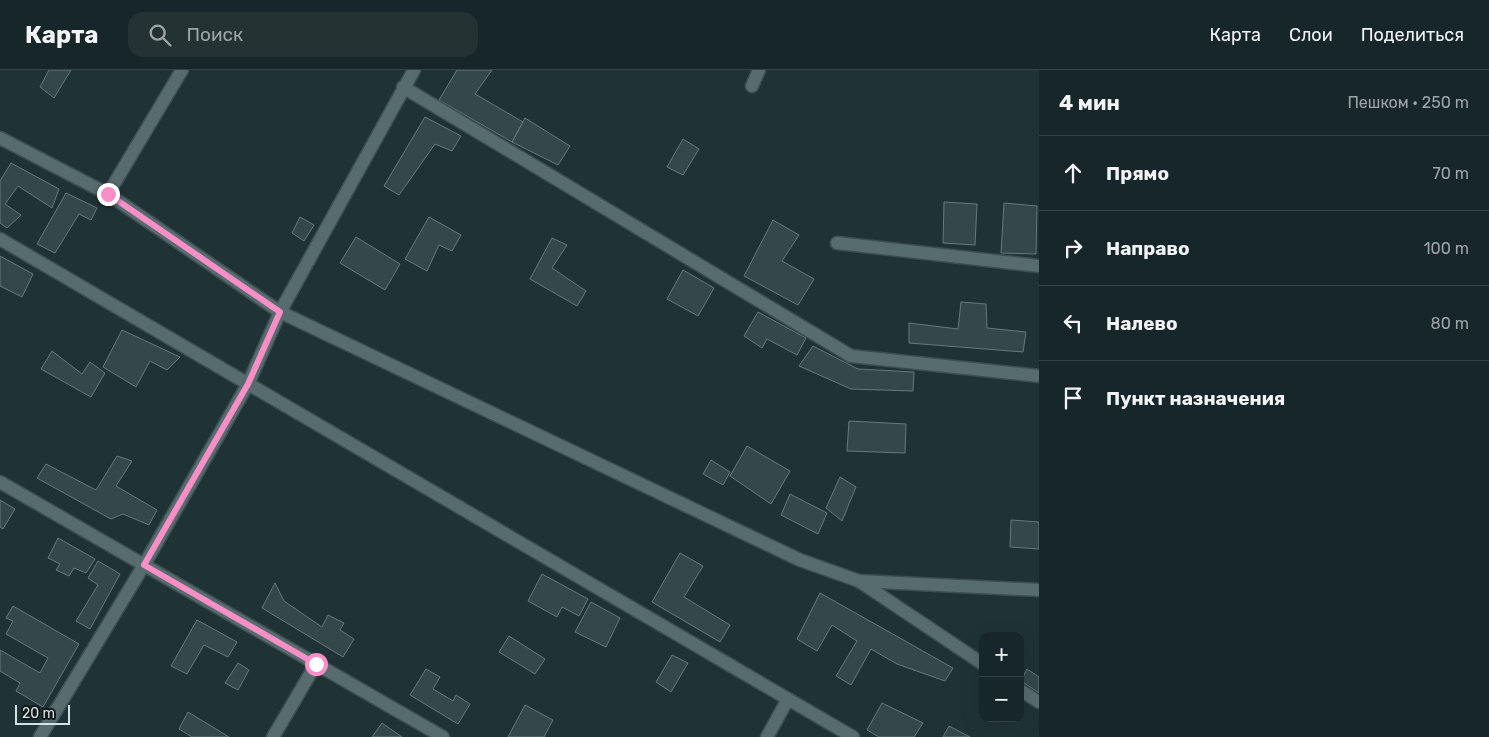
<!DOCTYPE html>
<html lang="ru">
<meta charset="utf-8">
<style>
:root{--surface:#172628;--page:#243234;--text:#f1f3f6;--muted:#9ea5a8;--line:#364345}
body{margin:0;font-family:Rubik,sans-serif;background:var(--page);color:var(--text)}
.controls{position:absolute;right:15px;bottom:15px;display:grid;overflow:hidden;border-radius:10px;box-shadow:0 5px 20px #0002}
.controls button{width:45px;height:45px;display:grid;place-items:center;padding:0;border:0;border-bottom:1px solid var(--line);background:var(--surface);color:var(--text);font:25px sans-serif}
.scale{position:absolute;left:15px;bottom:12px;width:55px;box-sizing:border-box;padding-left:5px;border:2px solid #d5e1e3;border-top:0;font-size:14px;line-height:18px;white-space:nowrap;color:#d5e1e3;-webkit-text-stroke:4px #10191a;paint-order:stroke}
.stop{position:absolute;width:15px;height:15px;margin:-11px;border:4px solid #fa8fc7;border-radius:50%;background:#fff}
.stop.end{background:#fa8fc7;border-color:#fff;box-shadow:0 1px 5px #0008}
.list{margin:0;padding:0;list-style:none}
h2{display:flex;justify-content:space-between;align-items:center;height:65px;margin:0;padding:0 20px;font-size:21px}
h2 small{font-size:16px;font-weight:400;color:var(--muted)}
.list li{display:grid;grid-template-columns:32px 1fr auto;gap:15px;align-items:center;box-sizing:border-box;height:75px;padding:0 20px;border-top:1px solid var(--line)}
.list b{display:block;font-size:19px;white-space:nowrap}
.list em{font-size:16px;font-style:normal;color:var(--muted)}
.icon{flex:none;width:28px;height:28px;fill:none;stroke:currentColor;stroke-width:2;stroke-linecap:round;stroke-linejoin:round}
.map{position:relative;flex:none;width:1039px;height:667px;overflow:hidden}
header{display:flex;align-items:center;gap:30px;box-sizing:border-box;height:70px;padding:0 25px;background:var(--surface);border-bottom:1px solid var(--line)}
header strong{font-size:24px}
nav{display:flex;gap:28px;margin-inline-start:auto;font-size:18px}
.search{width:350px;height:45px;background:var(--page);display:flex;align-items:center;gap:12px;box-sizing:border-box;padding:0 18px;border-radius:15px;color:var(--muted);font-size:19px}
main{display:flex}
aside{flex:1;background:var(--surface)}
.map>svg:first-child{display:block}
</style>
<header>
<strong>Карта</strong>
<div class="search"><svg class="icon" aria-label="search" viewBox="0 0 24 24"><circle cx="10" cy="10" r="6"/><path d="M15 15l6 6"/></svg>Поиск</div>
<nav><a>Карта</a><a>Слои</a><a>Поделиться</a></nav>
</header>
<main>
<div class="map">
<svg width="1039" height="667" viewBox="0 0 1039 667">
<rect width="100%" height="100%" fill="#1f3336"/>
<!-- building -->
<path fill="#34484b" stroke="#647a7d" d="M49,0H71L54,28L40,17Z
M457,0H492L475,24L523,52L512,72L439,30Z
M425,47L461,66L452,81L435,74L399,125L384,116Z
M525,48L570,76L558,95L512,72Z
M683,69L699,79L683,105L667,97Z
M11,93L59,119L52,138L18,116L5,134L21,145L7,158L0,153V111Z
M66,123L97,138L91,150L79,144L55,183L37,174Z
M944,132L977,134L975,175L943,173Z
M1004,133L1037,136L1036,184L1001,183Z
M300,147L314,155L304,171L292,163Z
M429,147L461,165L452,181L439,175L427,201L405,189Z
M773,150L799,165L782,191L814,209L798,235L744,206Z
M356,167L400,194L385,220L340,193Z
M552,168L567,175L552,198L586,221L577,236L530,209Z
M0,186L33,204L22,227L0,216Z
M683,200L714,218L698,246L667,229Z
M961,232L986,234L987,258L1026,262L1023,282L909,273V253L958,259Z
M758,242L806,268L797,285L767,269L762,278L744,266Z
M122,260L180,287L167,300L150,291L136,317L103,297Z
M813,276L858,299L914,302L913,321L851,319L799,296Z
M52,281L82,304L90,292L105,303L91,327L41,299Z
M849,351L906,354L905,383L847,381Z
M747,376L790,401L771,434L730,406Z
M117,386L132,391L116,416L157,440L149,455L123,444L111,449L37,408L46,394L96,420Z
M711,390L730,402L723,415L703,404Z
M840,407L856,417L842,451L826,438Z
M790,424L827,443L818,464L781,445Z
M0,430L15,439L3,459L0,457Z
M1011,450L1039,452V479L1010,477Z
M58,468L95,489L86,503L74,498L69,506L56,500L60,494L48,488Z
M680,483L703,496L684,527L730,555L720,572L652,532Z
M98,491L120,504L90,559L76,551L98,515L88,508Z
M542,504L588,529L579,546L562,537L557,547L528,531Z
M275,513L284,531L322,557L328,545L344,553L340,560L354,569L343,587L262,538Z
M820,523L953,598L945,611L897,594L871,579L851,615L836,606L857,571L832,555L817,581L797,569Z
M591,532L620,548L606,577L575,562Z
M13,536L79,574L43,637L16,621L20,613L0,601V580L40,603L48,588L6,564L13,551L6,548Z
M197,550L237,572L228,587L204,575L187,604L171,596Z
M509,566L545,589L535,604L499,582Z
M672,585L688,593L671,622L656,612Z
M238,593L249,600L238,620L225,613Z
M426,599L440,607L433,619L453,631L456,625L470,634L458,654L410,625Z
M1027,599L1039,607V623L1021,611Z
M882,633L923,653L914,667H879L867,660Z
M525,635L553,650L544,667H508Z
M188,642L229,667H192L179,659Z
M382,653L402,667H372Z
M949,656L970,667H943Z"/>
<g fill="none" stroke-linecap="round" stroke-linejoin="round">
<defs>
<path id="street" d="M752,16L759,0
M403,17L851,286L1039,306
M108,124L182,0
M0,169L853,667
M837,173L1039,196
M0,412L443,667
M859,511L983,594
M1020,620L1039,632
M40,667L144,495L248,314L280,242L414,0
M273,667L316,594
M767,667L788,629"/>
<path id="secondary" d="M0,68L108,124L280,242L800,490L859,511L1039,520"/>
</defs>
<!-- street casing -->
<use href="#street" stroke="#3d4e50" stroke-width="15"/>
<!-- secondary casing -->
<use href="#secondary" stroke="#3d4e50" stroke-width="15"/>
<!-- street -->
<use href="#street" stroke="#576c6f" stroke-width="12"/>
<!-- secondary -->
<use href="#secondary" stroke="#576c6f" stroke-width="12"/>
</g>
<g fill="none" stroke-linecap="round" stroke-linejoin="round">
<!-- route -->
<path stroke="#fa8fc7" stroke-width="6" d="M108,124L280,242L248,314L144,495L316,594"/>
</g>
</svg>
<div class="controls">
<button>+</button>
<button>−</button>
</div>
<div class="scale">20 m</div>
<div class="stop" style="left:316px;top:594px"></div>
<div class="stop end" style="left:108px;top:124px"></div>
</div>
<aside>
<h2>4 мин<small>Пешком · 250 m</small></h2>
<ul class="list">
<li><svg class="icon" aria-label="ahead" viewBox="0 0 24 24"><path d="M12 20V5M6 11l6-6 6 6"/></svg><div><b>Прямо</b></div><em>70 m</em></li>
<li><svg class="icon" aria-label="right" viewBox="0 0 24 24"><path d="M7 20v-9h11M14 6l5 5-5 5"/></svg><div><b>Направо</b></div><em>100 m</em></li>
<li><svg class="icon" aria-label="left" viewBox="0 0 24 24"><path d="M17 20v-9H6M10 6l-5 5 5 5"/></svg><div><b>Налево</b></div><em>80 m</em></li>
<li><svg class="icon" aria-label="arrive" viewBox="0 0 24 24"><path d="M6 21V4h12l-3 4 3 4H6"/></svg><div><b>Пункт назначения</b></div></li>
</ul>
</aside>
</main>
